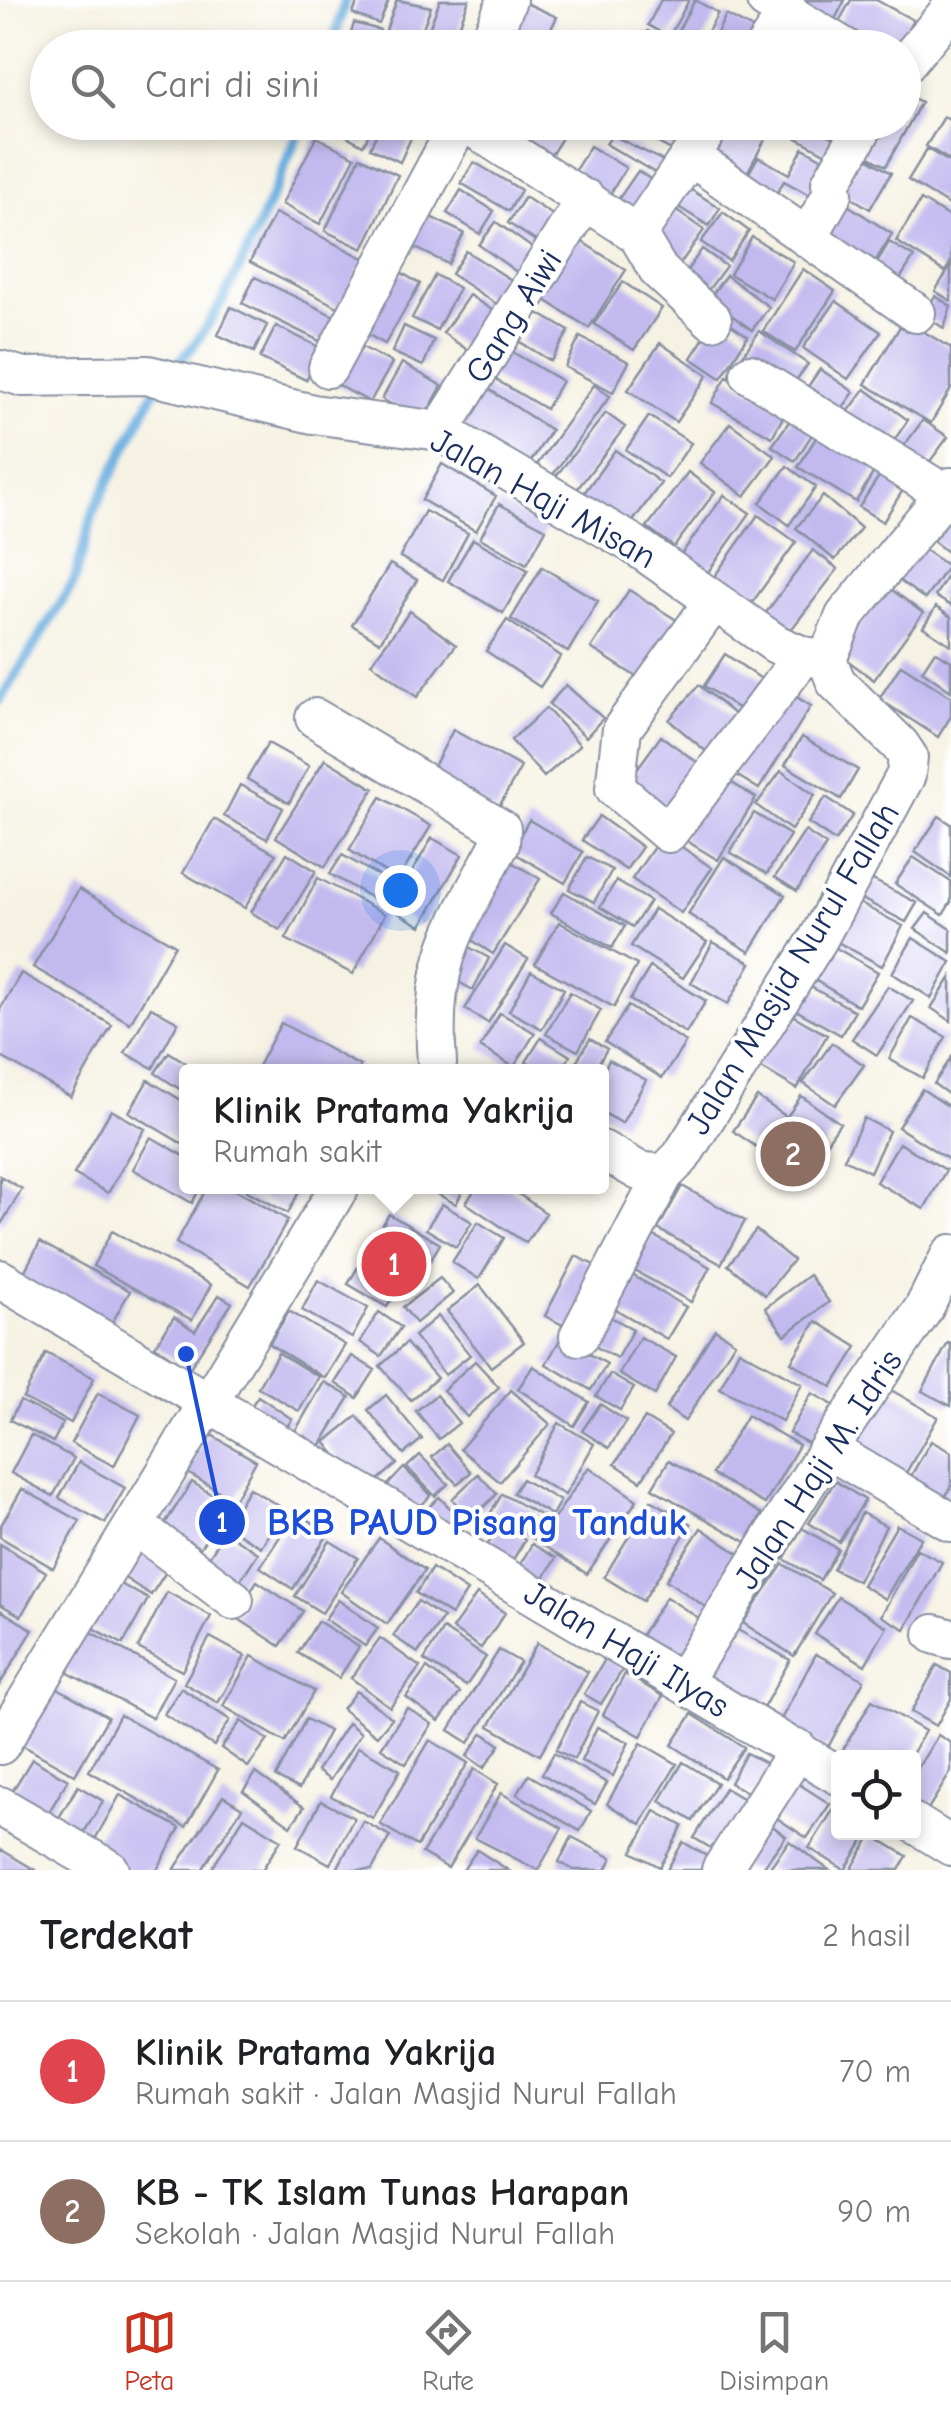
<!DOCTYPE html>
<html lang="id">
<meta charset="utf-8">
<style>
:root{--surface:#fff;--page:#f2f2f2;--text:#202124;--muted:#757577;--line:#e0e0e0;--accent:#c8321e}
body{margin:0;font-family:"Comic Neue",sans-serif;background:var(--page);color:var(--text)}
.controls{position:absolute;right:30px;bottom:30px;display:grid;overflow:hidden;border-radius:10px;box-shadow:0 5px 15px #0003}
.controls button{width:90px;height:90px;display:grid;place-items:center;padding:0;border:0;border-bottom:2px solid var(--line);background:var(--surface);color:var(--text);font:50px sans-serif}
.you{position:absolute;left:400px;top:890px;width:35px;height:35px;margin:-25px;border:8px solid #fff;border-radius:50%;background:#1a73e8;box-shadow:0 0 0 15px #1a73e833}
.badge{display:grid;place-items:center;width:65px;height:65px;border-radius:50%;background:var(--accent);color:#fff;font-size:32px;font-weight:700}
.pin{position:absolute;translate:-50% -50%;border:5px solid #fff;box-shadow:0 2px 10px #0006}
.popup{position:absolute;left:179px;top:1064px;width:430px;height:130px;box-sizing:border-box;display:grid;place-content:center;border-radius:10px;background:var(--surface);filter:drop-shadow(0 2px 8px #0005);font-size:32px;white-space:nowrap;color:var(--muted)}
.popup b{font-size:38px;color:var(--text)}
.popup::after{content:'';position:absolute;left:50%;top:100%;margin-left:-20px;border:20px solid transparent;border-top-color:var(--surface)}
.list{margin:0;padding:0;list-style:none}
h2{display:flex;justify-content:space-between;align-items:center;height:130px;margin:0;padding:0 40px;font-size:42px}
h2 small{font-size:32px;font-weight:400;color:var(--muted)}
.list li{display:grid;grid-template-columns:65px 1fr auto;gap:30px;align-items:center;box-sizing:border-box;height:140px;padding:0 40px;border-top:2px solid var(--line)}
.list b{display:block;font-size:38px;white-space:nowrap}
.list p{margin:0;font-size:32px;white-space:nowrap;color:var(--muted)}
.list em{font-size:32px;font-style:normal;color:var(--muted)}
.icon{flex:none;width:55px;height:55px;fill:none;stroke:currentColor;stroke-width:2;stroke-linecap:round;stroke-linejoin:round}
.map{position:relative;flex:none;width:951px;height:1870px;overflow:hidden}
.search{position:absolute;background:var(--surface);box-shadow:0 5px 15px #0003;left:30px;right:30px;top:30px;height:110px;display:flex;align-items:center;gap:25px;box-sizing:border-box;padding:0 35px;border-radius:55px;color:var(--muted);font-size:38px}
.sheet{height:410px;background:var(--surface)}
nav{display:flex;justify-content:space-around;align-items:center;box-sizing:border-box;height:140px;border-top:2px solid var(--line);background:var(--surface);font-size:28px;color:var(--muted)}
nav a{display:grid;justify-items:center;gap:5px}
nav .on{color:var(--accent)}
.map>svg:first-child{display:block}
</style>
<div class="map">
<svg width="951" height="1870" viewBox="0 0 951 1870">
<rect width="100%" height="100%" fill="#fff"/>
<filter id="ink" filterUnits="userSpaceOnUse"><feTurbulence type="fractalNoise" baseFrequency=".01" numOctaves="2"/><feDisplacementMap in="SourceGraphic" scale="20" xChannelSelector="R" yChannelSelector="G"/><feConvolveMatrix kernelMatrix="1 2 1 2 8 2 1 2 1" color-interpolation-filters="sRGB"/></filter>
<filter id="wash" filterUnits="userSpaceOnUse"><feTurbulence type="fractalNoise" baseFrequency=".0048" numOctaves="4" result="noise"/><feDisplacementMap in="SourceGraphic" scale="40" xChannelSelector="R" yChannelSelector="G"/><feGaussianBlur stdDeviation="2.25" result="paint"/><feColorMatrix in="noise" values="0 0 0 0 0 0 0 0 0 0 0 0 0 0 0 0 0 1.4 0 .05"/><feComposite in="paint" operator="in"/></filter>
<g filter="url(#wash)">
<rect width="100%" height="100%" fill="#f6f2e3"/>
<g fill="none" stroke-linecap="round" stroke-linejoin="round">
<!-- stream -->
<path stroke="#6aafe0" stroke-width="10" d="M332,48L345,0
M171,369C224,327 273,188 304,122
M0,701L74,582L94,510L157,386"/>
</g>
<g id="blocks">
<!-- building -->
<path fill="#c2b9ef" d="M358,0H389L379,24L353,14Z
M397,0L431,7L417,43L386,30Z
M440,0H469L451,48L423,45Z
M519,0L557,17L541,48H502Z
M661,0H689L669,37L648,25Z
M695,0L718,13L699,48L674,38Z
M805,0H845L832,25L801,8Z
M851,0H876L913,20L898,48H861L833,33Z
M726,15L760,33L752,48H739L716,35Z
M354,23L380,30L376,48H347Z
M648,31L677,48H639Z
M904,93L921,102L886,166L857,150L872,122H904Z
M944,117L951,121V161L926,146Z
M347,122H376L363,145L341,133Z
M382,122H401L415,129L400,162L370,148Z
M533,122H572L548,160L520,143Z
M609,122H650L641,140Z
M657,122H705L686,158L649,138Z
M729,122H796L790,134L773,125L742,182L707,163Z
M803,122L842,142L834,158L795,137Z
M612,135L671,165L664,178L606,144Z
M316,137L355,157L320,224L282,204Z
M590,146L626,168L605,202L569,180Z
M803,148L832,164L813,197L784,181L774,198L744,182L758,157L789,174Z
M927,149L951,163L949,205L908,180Z
M862,155L891,173L870,209L841,191Z
M360,157L398,175L363,249L325,231Z
M474,162L521,190L509,211L461,183Z
M638,171L662,187L635,227L611,210Z
M677,181L720,208L709,226L664,198Z
M461,190L494,211L480,234L447,213Z
M834,196L892,234L870,270L813,231Z
M525,197L562,221L545,247L508,223Z
M921,200L951,218V262L945,272L896,241Z
M668,205L704,230L680,264L644,240Z
M723,212L749,231L729,261L701,242Z
M275,213L365,259L340,308L250,262Z
M422,213L464,233L448,264L406,243Z
M496,222L538,252L521,275L479,245Z
M570,234L626,270L589,328L534,293Z
M752,237L794,262L772,299L730,274Z
M889,242L914,257L894,288L870,274Z
M702,249L726,266L706,293L683,276Z
M466,251L516,283L501,307L451,274Z
M951,266V301L935,291Z
M394,268L420,284L385,344L358,329Z
M803,269L835,291L795,352L763,331Z
M435,275L459,288L437,330L412,318Z
M726,275L769,307L752,330L709,299Z
M255,277L336,317L324,343L242,303Z
M623,282L662,308L634,350L594,324Z
M469,295L495,312L469,351L443,333Z
M935,296L951,306L944,328L923,315Z
M836,301L881,332L848,379L803,348Z
M231,307L267,325L254,352L218,335Z
M538,313L569,331L551,361L520,342Z
M718,316L748,336L721,378L691,358Z
M904,320L951,348V389L931,423L865,384Z
M276,326L321,348L306,380L260,358Z
M404,326L434,340L423,366L392,352Z
M759,331L808,364L786,394L739,361Z
M580,337L629,362L613,392L565,367Z
M355,343L392,363L370,402L334,383Z
M660,343L708,375L676,422L628,390Z
M502,346L562,381L546,409L486,374Z
M402,363L442,386L422,422L382,399Z
M820,369L854,392L832,423L799,400Z
M727,376L787,410L772,437L712,403Z
M478,382L551,430L525,471L452,423Z
M594,385L610,396L549,480L534,469Z
M865,389L908,420L884,455L840,423Z
M606,413L625,427L575,492L556,476Z
M795,413L817,427L795,461L772,446Z
M649,416L691,443L667,478L626,450Z
M923,420L948,437L919,476L895,458Z
M730,423L775,456L745,496L700,463Z
M820,431L878,465L856,502L798,467Z
M615,450L661,483L625,532L579,500Z
M442,464L496,496L476,531L422,500Z
M787,466L816,487L789,525L760,503Z
M885,467L908,482L883,522L859,507Z
M688,472L715,492L674,547L647,527Z
M724,495L750,513L701,582L675,563Z
M823,496L861,528L835,560L796,528Z
M499,504L546,529L527,564L480,538Z
M425,511L468,533L443,580L400,557Z
M758,515L796,542L746,611L709,584Z
M951,518V555L933,541Z
M473,539L528,570L503,613L448,581Z
M913,542L948,566L925,599L890,574Z
M813,550L838,569L783,640L759,622Z
M390,564L417,580L380,642L352,625Z
M542,567L598,601L568,652L511,619Z
M947,576L951,578V606L935,596Z
M888,587L923,613L874,680L839,654Z
M629,590L689,628L651,686L591,648Z
M936,607L951,617V645L923,627Z
M410,611L456,645L417,697L371,663Z
M507,620L561,656L540,687L486,651Z
M935,651L951,661V691L922,671Z
M725,654L773,687L753,718L704,686Z
M901,665L951,697V716L938,737L879,699Z
M566,685L603,718L586,737L549,704Z
M699,685L746,724L715,759L669,720Z
M785,690L811,706L759,789L733,773Z
M546,708L580,745L544,777L511,740Z
M453,730L521,767L496,812L429,776Z
M661,736L701,765L666,813L626,784Z
M802,737L858,770L841,799L785,765Z
M268,743L309,766L289,803L247,779Z
M325,759L374,789L325,867L276,837Z
M781,771L815,795L791,830L756,805Z
M721,776L756,798L718,860L682,838Z
M240,785L283,808L267,839L224,816Z
M381,797L431,826L398,880L349,850Z
M826,797L853,815L835,841L808,823Z
M754,813L790,835L767,874L730,852Z
M599,816L642,847L626,870L582,840Z
M939,816L951,824V877L915,852Z
M214,819L276,854L245,908L183,873Z
M529,820L583,852L565,883L511,851Z
M805,831L826,845L797,891L775,877Z
M663,834L712,868L681,913L632,879Z
M432,838L462,855L421,926L330,874L342,855L402,889Z
M287,853L316,871L280,930L251,912Z
M587,857L612,870L594,902L569,889Z
M724,857L785,895L750,952L688,914Z
M913,857L951,882V902L943,915L895,884Z
M505,858L540,879L493,954L458,931Z
M867,877L917,903L906,922L858,897Z
M318,878L385,914L353,974L286,939Z
M616,881L650,901L633,927L600,907Z
M79,889L175,945L130,1023L33,967Z
M564,892L625,926L612,948L551,913Z
M851,899L903,926L882,966L830,938Z
M654,909L707,942L683,978L631,946Z
M927,913L951,929V953L915,929Z
M559,922L637,965L614,1007L535,964Z
M913,938L951,962L931,998L892,973Z
M822,940L878,972L858,1006L803,973Z
M713,942L751,963L728,1004L691,983Z
M465,945L489,958L473,990L448,976Z
M505,945L528,959L488,1023L465,1009Z
M650,967L706,1001L686,1033L630,1000Z
M531,971L564,989L542,1029L509,1011Z
M21,973L112,1025L71,1097L0,1056V1009Z
M951,977V1021L931,1008Z
M807,985L855,1011L841,1035L794,1009Z
M888,986L913,1001L877,1055L852,1039Z
M570,992L601,1010L578,1051L546,1034Z
M628,1006L686,1042L662,1078L605,1042Z
M151,1007L178,1022L153,1068L125,1053Z
M785,1011L827,1035L797,1089L755,1064Z
M500,1013L535,1033L514,1067L480,1047Z
M912,1018L946,1037L923,1078L889,1059Z
M281,1023L360,1066L357,1072H255Z
M541,1038L570,1056L561,1072H541L526,1062Z
M590,1039L607,1049L593,1072H570Z
M832,1043L864,1065L835,1105L803,1083Z
M169,1052L200,1072H186V1093L155,1073Z
M951,1058V1096L934,1084Z
M609,1060L646,1080L622,1123L602,1112V1074Z
M148,1080L186,1103V1146L129,1112Z
M922,1089L951,1108V1161L898,1127Z
M801,1096L840,1123L802,1178L733,1131L757,1097L787,1117Z
M111,1110L145,1129L108,1193L74,1174Z
M864,1118L889,1131L870,1172L844,1159Z
M151,1137L186,1157V1186H201L192,1203L133,1169Z
M899,1143L946,1170L924,1209L876,1182Z
M0,1176L22,1189L0,1226Z
M208,1186H229L288,1220L250,1286L176,1243Z
M250,1186H302L288,1213L247,1191Z
M422,1186H465L456,1204Z
M477,1186H507L546,1213L526,1243L466,1203Z
M682,1186L745,1221L721,1264L658,1229Z
M442,1204L472,1222L456,1247L426,1229Z
M389,1214L440,1244L410,1295L398,1288L387,1307L348,1284Z
M478,1222L504,1238L479,1279L452,1262Z
M756,1230L793,1260L765,1295L728,1265Z
M112,1231L211,1285L192,1320L93,1266Z
M645,1231L710,1267L691,1302L626,1266Z
M40,1242L130,1291L109,1328L20,1280Z
M576,1256L608,1272L577,1332L545,1316Z
M622,1269L686,1307L667,1339L603,1302Z
M809,1275L829,1302L785,1335L765,1308Z
M440,1278L453,1293L416,1323L403,1307Z
M318,1280L368,1308L352,1338L302,1310Z
M480,1285L524,1342L491,1367L447,1311Z
M219,1295L232,1303L189,1369L155,1346L174,1317L195,1331Z
M289,1311L345,1345L325,1378L269,1344Z
M599,1311L633,1329L617,1358L583,1340Z
M379,1312L401,1327L381,1356L360,1342Z
M438,1316L470,1355L445,1375L414,1336Z
M816,1321L857,1347L832,1387L791,1362Z
M715,1329L735,1342L685,1421L666,1408Z
M640,1337L676,1357L655,1395L619,1374Z
M561,1338L607,1364L591,1390L546,1364Z
M406,1343L437,1378L411,1400L380,1366Z
M948,1343L951,1344V1406L922,1391Z
M739,1350L802,1384L782,1421L720,1388Z
M46,1353L94,1378L71,1423L23,1398Z
M278,1353L319,1377L299,1411L258,1387Z
M352,1356L375,1370L357,1398L335,1383Z
M475,1361L499,1387L467,1417L443,1390Z
M533,1366L589,1402L574,1426L518,1389Z
M610,1374L634,1388L620,1410L596,1396Z
M324,1382L350,1397L316,1453L291,1438Z
M877,1382L938,1417L899,1485L838,1449Z
M511,1390L550,1424L500,1482L460,1449Z
M98,1393L140,1415L114,1466L71,1443Z
M812,1393L833,1405L810,1444L789,1433Z
M386,1395L422,1439L404,1454L368,1410Z
M436,1395L459,1423L439,1439L416,1411Z
M258,1396L292,1419L280,1437L246,1414Z
M20,1401L63,1423L53,1442L10,1420Z
M600,1404L626,1421L609,1448L582,1431Z
M747,1415L799,1445L765,1504L712,1474Z
M357,1416L397,1464L365,1491L325,1442Z
M645,1418L671,1434L641,1481L615,1464Z
M559,1423L594,1444L565,1495L530,1475Z
M208,1433L256,1461L234,1500L186,1472Z
M31,1435L74,1458L53,1496L11,1473Z
M931,1441L951,1452V1487L940,1506L905,1486Z
M447,1444L471,1472L457,1484L432,1457Z
M420,1455L448,1484L435,1496L407,1467Z
M669,1460L762,1514L746,1542L652,1488Z
M79,1462L125,1488L105,1523L59,1498Z
M589,1467L637,1500L587,1574L538,1542Z
M404,1468L431,1495L413,1514L385,1488Z
M478,1474L497,1494L471,1519L452,1499Z
M522,1479L560,1501L552,1515L513,1493Z
M835,1481L865,1500L839,1542L809,1523Z
M192,1482L228,1505L200,1548L164,1525Z
M249,1488L284,1509L261,1547L226,1526Z
M22,1489L80,1521L53,1568L0,1537V1527Z
M502,1494L549,1520L538,1541L490,1514Z
M439,1497L463,1521L448,1536L424,1512Z
M651,1500L691,1524L643,1601L604,1577Z
M296,1512L329,1533L293,1589L260,1567Z
M862,1513L886,1526L858,1581L833,1569Z
M501,1524L525,1540L506,1571L481,1555Z
M897,1525L921,1538L885,1599L862,1585Z
M701,1528L745,1558L710,1610L666,1580Z
M802,1528L838,1549L820,1580L784,1559Z
M225,1532L258,1553L238,1584L205,1563Z
M379,1538L425,1570L387,1624L341,1592Z
M143,1541L173,1561L151,1595L120,1575Z
M330,1541L358,1558L322,1613L295,1596Z
M0,1544L46,1572L21,1616L0,1604Z
M532,1544L556,1558L536,1591L513,1577Z
M917,1549L942,1562L905,1629L881,1616Z
M783,1564L832,1593L794,1656L743,1623Z
M432,1568L467,1591L451,1615L416,1593Z
M115,1581L148,1599L123,1644L90,1626Z
M257,1581L303,1611L280,1646L234,1616Z
M167,1592L211,1616L182,1671L138,1648Z
M477,1594L505,1613L481,1648L452,1629Z
M666,1597L705,1622L674,1669L635,1644Z
M838,1597L887,1627L865,1665L815,1634Z
M338,1600L378,1628L365,1646L325,1619Z
M418,1601L443,1618L418,1653L393,1636Z
M0,1610L33,1630L0,1684Z
M318,1621L359,1647L339,1678L298,1653Z
M731,1626L790,1660L755,1722L695,1689Z
M86,1629L174,1678L152,1718L63,1670Z
M443,1629L486,1657L466,1686L424,1660Z
M210,1637L245,1656L218,1703L184,1683Z
M380,1638L420,1667L390,1707L351,1678Z
M537,1643L588,1672L540,1755L489,1726Z
M499,1650L520,1662L469,1743L449,1730Z
M816,1654L864,1680L827,1749L779,1723Z
M252,1656L314,1691L285,1742L223,1706Z
M606,1658L623,1669L601,1704L584,1694Z
M937,1665L951,1673V1699L936,1726L911,1712Z
M427,1668L460,1693L439,1721L406,1697Z
M625,1674L663,1696L641,1736L603,1715Z
M49,1683L108,1717L75,1775L15,1741Z
M181,1688L230,1720L214,1746L164,1714Z
M356,1691L392,1718L377,1736L342,1709Z
M872,1700L925,1731L910,1758H838Z
M580,1702L598,1711L574,1759L556,1750Z
M407,1708L432,1724L406,1764L381,1748Z
M692,1714L744,1747L723,1778L672,1745Z
M120,1715L218,1770L186,1827L89,1771Z
M306,1719L329,1731L299,1789L276,1777Z
M241,1721L268,1740L248,1767L221,1748Z
M348,1723L361,1733L330,1780L317,1771Z
M597,1727L629,1742L613,1776L581,1761Z
M483,1733L500,1745L484,1768L467,1756Z
M938,1735L951,1743V1772L923,1817L914,1811V1774Z
M430,1740L468,1763L417,1846L380,1824Z
M641,1743L677,1764L641,1824L607,1804Z
M358,1747L400,1770L373,1818L331,1796Z
M554,1753L607,1783L595,1804L542,1774Z
M746,1753L773,1767L757,1797L730,1783Z
M32,1759L68,1780L43,1822L7,1800Z
M683,1762L717,1783L693,1821L660,1801Z
M474,1769L498,1784L448,1868L422,1853Z
M256,1773L304,1807L291,1826L243,1791Z
M529,1775L591,1811L580,1831L517,1794Z
M788,1777L830,1804L807,1838L766,1811Z
M78,1786L103,1801L77,1844L52,1829Z
M725,1788L752,1804L721,1854L694,1838Z
M501,1793L562,1828L538,1870L475,1838Z
M120,1795L180,1828L157,1870H129L90,1848Z
M223,1796L242,1808L202,1870H174Z
M321,1801L354,1818L330,1864L297,1846Z
M833,1810L838,1813V1832H869L845,1870L809,1848Z
M655,1811L683,1826L660,1867L632,1852Z
M244,1817L281,1840L262,1870H211Z
M763,1819L786,1836L761,1870H747L732,1859Z
M363,1821L390,1836L372,1870H344L338,1867Z
M872,1835L907,1856L899,1870H851Z
M572,1837L612,1858L606,1870H574L559,1862Z
M789,1841L829,1870H768Z
M683,1842L715,1861L710,1870H667Z
M0,1849L35,1870H0Z
M477,1850L508,1870H463Z"/>
</g>
</g>
<g filter="url(#ink)">
<use href="#blocks" fill-opacity="0" stroke="#8890a0" stroke-width="2.5"/>
<g fill="none" stroke-linecap="round" stroke-linejoin="round">
<defs>
<path id="minor" d="M766,0L845,48
M487,48L507,0
M764,48L789,11
M904,65L951,9
M465,122L637,234L659,271L712,320
M690,156L916,313
M637,234L713,122
M809,235L833,193L831,183L866,122
M328,368L460,122
M0,370L23,377L148,375L313,414L440,431L633,544L776,644L803,656L827,659
M750,374L945,494
M440,431L586,199
M714,601L622,729L615,788L668,833L803,656
M827,659L845,616L951,487
M315,718L501,829L500,844C454,930 429,961 437,1063
M602,1150L639,1171L664,1174L681,1157L817,941L906,775L908,757L900,745L836,682L827,659
M0,1279L838,1775
M579,1336L664,1174
M828,1449L951,1522
M135,1525L234,1600
M934,1634L951,1639
M682,1682L828,1449L924,1308L951,1254
M0,1745L340,1186
M0,1806L110,1870
M914,1823L951,1846
M721,1870L798,1749"/>
</defs>
<!-- minor casing -->
<use href="#minor" stroke="#8890a0" stroke-width="42"/>
<!-- minor -->
<use href="#minor" stroke="#fff" stroke-width="38"/>
</g>
</g>
<g text-anchor="middle" stroke-width="8" stroke-linejoin="round" paint-order="stroke">
<!-- street labels -->
<g font-size="35" fill="#1b2f5e" stroke="#fff">
<text transform="translate(513 316) rotate(-58)" y="12">Gang Aiwi</text>
<text transform="translate(544 498) rotate(29)" y="12">Jalan Haji Misan</text>
<text transform="translate(792 968) rotate(-59)" y="12">Jalan Masjid Nurul Fallah</text>
<text transform="translate(818 1469) rotate(-57)" y="12">Jalan Haji M. Idris</text>
<text transform="translate(627 1649) rotate(31)" y="12">Jalan Haji Ilyas</text>
</g>
</g>
<!-- callouts -->
<path fill="none" stroke="#1d4ed8" stroke-width="4" d="M186 1354L222 1522"/>
<g fill="#1d4ed8" stroke="#fff" stroke-width="4">
<circle cx="186" cy="1354" r="10"/>
<circle cx="222" cy="1522" r="25"/>
</g>
<g font-size="30" text-anchor="middle" font-weight="bold" fill="#fff">
<text x="222" y="1532">1</text>
</g>
<g font-size="38" text-anchor="middle" font-weight="bold" fill="#1d4ed8" stroke="#fff" stroke-width="8" stroke-linejoin="round" paint-order="stroke">
<text x="477" y="1535">BKB PAUD Pisang Tanduk</text>
</g>
</svg>
<div class="controls">
<button><svg class="icon" aria-label="locate" viewBox="0 0 24 24"><circle cx="12" cy="12" r="6"/><path d="M12 2v4M12 18v4M2 12h4M18 12h4"/></svg></button>
</div>
<div class="you"></div>
<div class="pin badge" style="left:394px;top:1264px;background:#e0444e">1</div>
<div class="popup"><b>Klinik Pratama Yakrija</b>Rumah sakit</div>
<div class="pin badge" style="left:793px;top:1154px;background:#8d6e63">2</div>
<div class="search"><svg class="icon" aria-label="search" viewBox="0 0 24 24"><circle cx="10" cy="10" r="6"/><path d="M15 15l6 6"/></svg>Cari di sini</div>
</div>
<section class="sheet">
<h2>Terdekat<small>2 hasil</small></h2>
<ul class="list">
<li><span class="badge" style="background:#e0444e">1</span><div><b>Klinik Pratama Yakrija</b><p>Rumah sakit · Jalan Masjid Nurul Fallah</p></div><em>70 m</em></li>
<li><span class="badge" style="background:#8d6e63">2</span><div><b>KB - TK Islam Tunas Harapan</b><p>Sekolah · Jalan Masjid Nurul Fallah</p></div><em>90 m</em></li>
</ul>
</section>
<nav>
<a class="on"><svg class="icon" aria-label="map" viewBox="0 0 24 24"><path d="M3 6l6-2 6 2 6-2v14l-6 2-6-2-6 2zM9 4v14M15 6v14"/></svg>Peta</a>
<a><svg class="icon" aria-label="directions" viewBox="0 0 24 24"><path d="M12 3l9 9-9 9-9-9zM9 14v-3h6M13 9l2 2-2 2"/></svg>Rute</a>
<a><svg class="icon" aria-label="saved" viewBox="0 0 24 24"><path d="M7 4h10v16l-5-4-5 4z"/></svg>Disimpan</a>
</nav>
